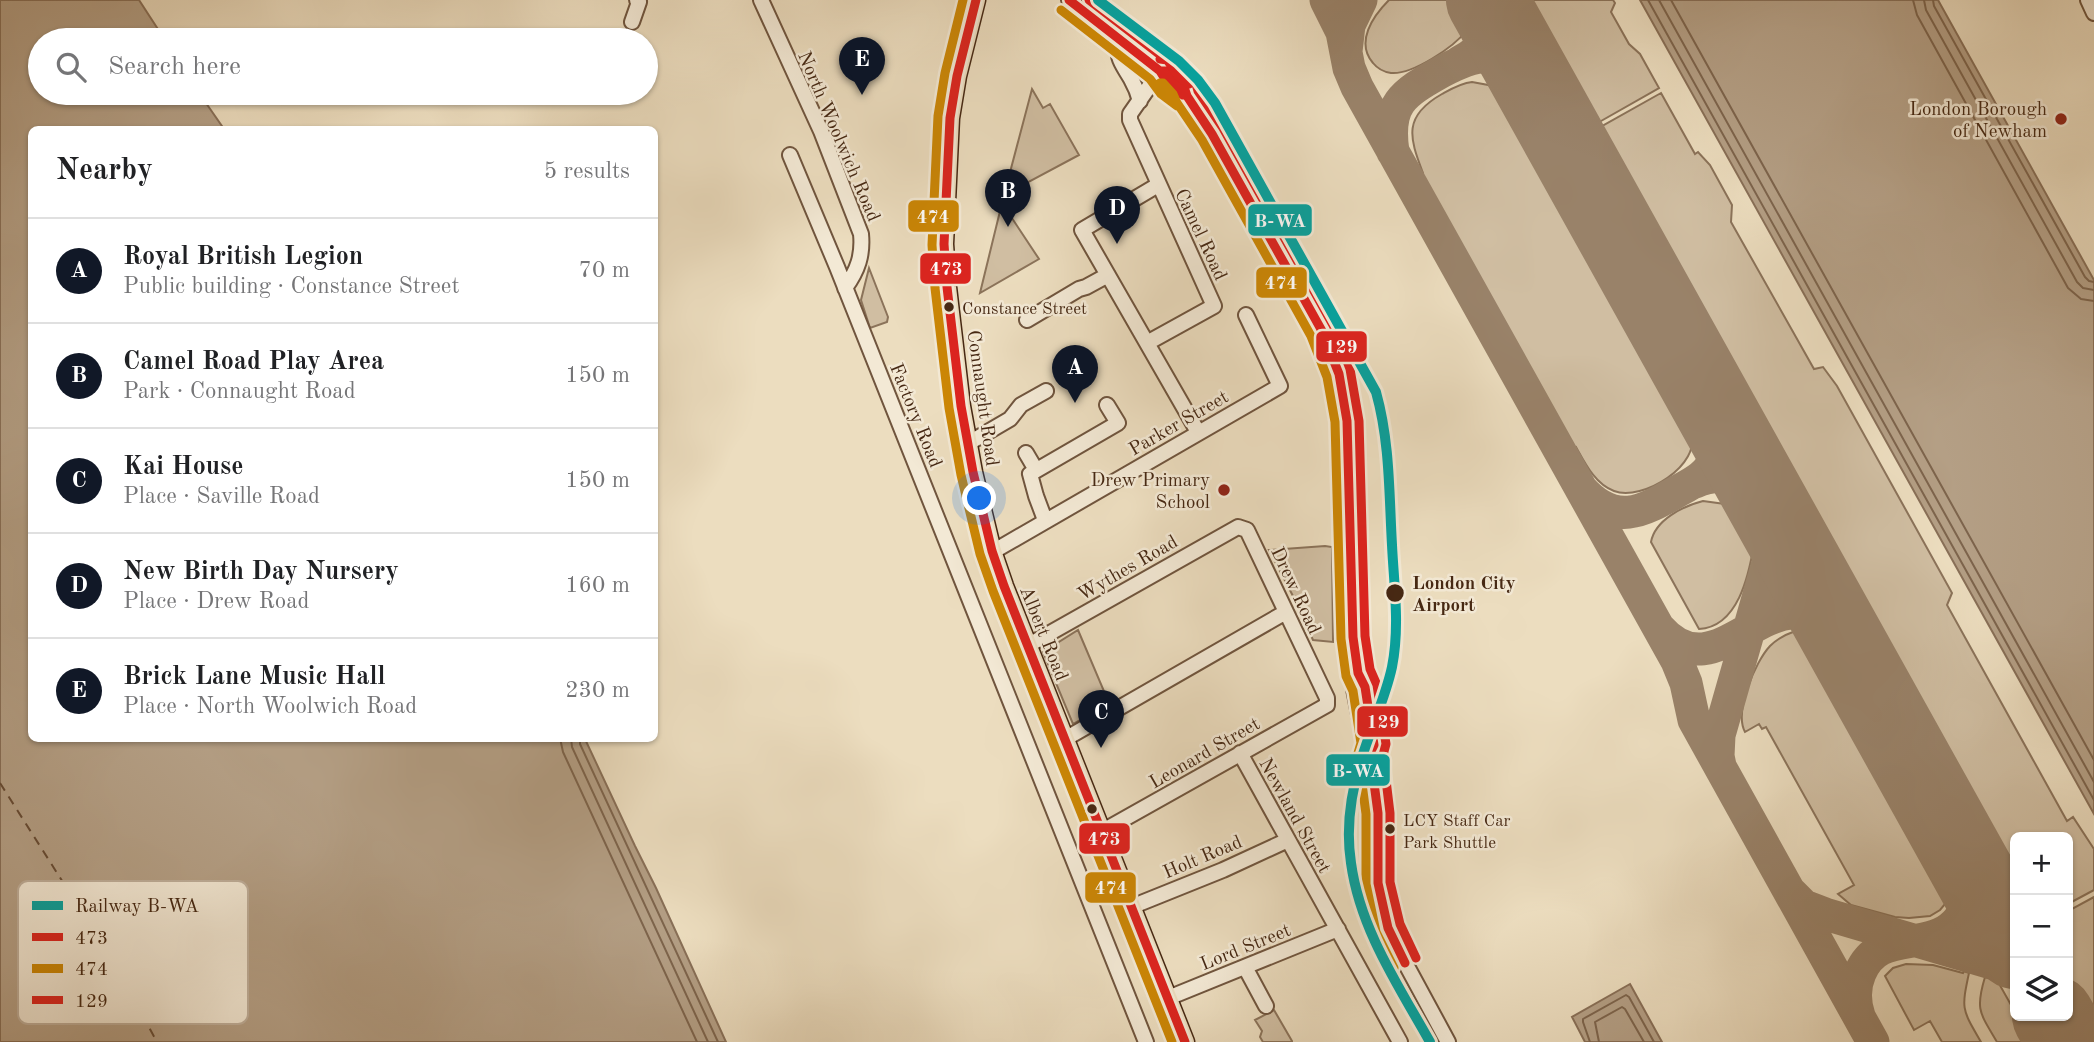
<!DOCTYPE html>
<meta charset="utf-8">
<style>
:root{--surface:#fff;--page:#f2f2f2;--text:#202124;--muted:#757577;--line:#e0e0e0;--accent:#111827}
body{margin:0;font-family:"Old Standard TT",serif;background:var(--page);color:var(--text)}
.controls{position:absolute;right:21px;bottom:21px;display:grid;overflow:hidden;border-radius:10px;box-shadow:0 2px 5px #0004}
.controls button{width:63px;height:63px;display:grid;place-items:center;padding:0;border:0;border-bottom:2px solid var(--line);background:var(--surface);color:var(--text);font:35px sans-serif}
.you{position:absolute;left:980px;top:499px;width:24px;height:24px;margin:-18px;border:5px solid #fff;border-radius:50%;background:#1a73e8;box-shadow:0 0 0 10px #1a73e833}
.badge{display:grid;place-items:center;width:46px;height:46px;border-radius:50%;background:var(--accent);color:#fff;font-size:23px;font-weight:700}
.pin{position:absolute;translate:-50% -58px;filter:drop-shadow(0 2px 4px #0008)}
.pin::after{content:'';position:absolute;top:37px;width:24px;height:21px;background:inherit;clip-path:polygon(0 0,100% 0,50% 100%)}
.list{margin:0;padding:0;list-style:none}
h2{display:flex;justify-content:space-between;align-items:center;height:91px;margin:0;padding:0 28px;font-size:30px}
h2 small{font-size:23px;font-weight:400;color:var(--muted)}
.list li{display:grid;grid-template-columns:46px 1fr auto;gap:21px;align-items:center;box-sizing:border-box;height:105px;padding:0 28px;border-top:2px solid var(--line)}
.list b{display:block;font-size:26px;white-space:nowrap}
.list p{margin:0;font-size:23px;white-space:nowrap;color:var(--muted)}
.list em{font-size:23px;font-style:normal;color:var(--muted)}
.icon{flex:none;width:38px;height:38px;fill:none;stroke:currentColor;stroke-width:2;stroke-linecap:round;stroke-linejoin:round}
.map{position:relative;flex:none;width:2094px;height:1042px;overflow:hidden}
.search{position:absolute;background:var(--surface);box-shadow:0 2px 5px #0004;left:28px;top:28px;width:630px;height:77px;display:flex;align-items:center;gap:18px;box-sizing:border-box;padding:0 24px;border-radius:38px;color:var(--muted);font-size:26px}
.panel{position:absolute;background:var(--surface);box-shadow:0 2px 5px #0004;left:28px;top:126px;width:630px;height:616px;border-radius:10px}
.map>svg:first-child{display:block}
</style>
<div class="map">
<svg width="2094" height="1042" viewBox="0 0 2094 1042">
<rect width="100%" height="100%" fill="#ecddbf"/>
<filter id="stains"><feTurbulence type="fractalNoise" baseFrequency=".00286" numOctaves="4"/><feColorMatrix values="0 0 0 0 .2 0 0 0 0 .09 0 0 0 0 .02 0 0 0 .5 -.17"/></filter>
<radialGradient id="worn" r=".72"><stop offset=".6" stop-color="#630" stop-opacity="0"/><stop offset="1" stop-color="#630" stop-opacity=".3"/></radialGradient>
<!-- green -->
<path fill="#d0bea2" stroke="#8b735a" stroke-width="2" d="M1389,0H1449L1466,31C1454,47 1412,75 1391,73C1384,72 1377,68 1373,63C1355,42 1373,16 1389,0Z
M1525,0H1613L1615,3L1611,12L1629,44L1640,54L1659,88L1594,125Z
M1472,82L1499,87L1691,431C1703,465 1642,502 1614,491C1595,484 1585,463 1576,447L1573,448L1422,175L1423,173C1409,137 1403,116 1442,94C1451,89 1461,83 1472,82Z
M1032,89L1043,108L1050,104L1079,155L1004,195Z
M1661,93L1695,154L1698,152L1710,165L1732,205L1731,222L1814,369L1823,367L1837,386L1952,593L1947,605L2067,821L2073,817L2094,849V890L2068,904V837H2015V880L1597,129Z
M1002,203L1039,259L980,293Z
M869,268L888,317L887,322L870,328L861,300Z
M1703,501L1732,505L1754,544C1749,575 1738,627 1699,629L1651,542C1655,520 1683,506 1703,501Z
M1325,546L1332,547L1333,642L1313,640L1294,598L1269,550Z
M1078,630L1109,703L1073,724L1043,652Z
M1793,632L1803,633L1951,897L1940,910L1930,916L1909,918L1895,917L1851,905L1838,894L1854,885L1766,727L1762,729L1759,724L1745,732C1734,712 1755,662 1770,646C1777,639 1784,635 1793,632Z
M2094,897V1021L2068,974V911Z
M1906,964L1933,965L1963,973L1964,971L1969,973C1961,1010 1962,1009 1981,1042H1942L1930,1021L1914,1030L1885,976L1893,968Z
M1985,977L1997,980L2015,1012V1016H2017L2032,1042H1997C1980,1013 1975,1010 1985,977Z
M1274,1010L1292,1041V1042H1263L1260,1037L1262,1031L1255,1020Z"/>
<!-- water -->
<path fill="#b49f85" stroke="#886f57" stroke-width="2" d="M0,0H139L165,40H40V93H199L224,129L32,130V738L585,739L635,846L656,888L726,1042H0Z
M1640,0H1938L2094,280V814Z
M1630,984L1662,1042H1585L1572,1017Z"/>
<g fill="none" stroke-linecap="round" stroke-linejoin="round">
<!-- shore -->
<path stroke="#7d644c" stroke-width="2" d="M1648,0L2094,800
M1659,0L2094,782
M1671,0L2094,760
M1913,0L1917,15L2068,288L2081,299L2094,301
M1924,0L1926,10L2077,282L2083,288L2094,290
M1933,0L1934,6L2085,277L2089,281L2094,282
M560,738L563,752L697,1042
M571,738L572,747L708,1042
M580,738V744L718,1042
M1590,1042L1583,1022V1019L1626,995L1629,997L1654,1042
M1599,1042L1595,1022L1622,1007L1625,1009L1644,1042"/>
<!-- ferry -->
<path stroke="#674c35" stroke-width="2" stroke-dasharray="9 7" stroke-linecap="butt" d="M0,783L111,958L157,1042"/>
<!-- taxiway -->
<path stroke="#998269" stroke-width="33" d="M1326,0L1342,32L1349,68L1357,87L1677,661L1686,683L1694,720L1873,1042
M1346,51L1349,25L1361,0
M1460,62C1485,48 1504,30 1487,0
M1393,152C1386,104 1402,94 1441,72C1478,52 1502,48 1533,81
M1695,482C1725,469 1744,480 1766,500
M1581,489C1615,527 1642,512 1678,491C1695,482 1710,474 1717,455C1723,440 1719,428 1717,412
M1659,628C1722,700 1772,558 1843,638
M1720,766L1718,756L1719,735L1774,542L1771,510
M1791,893L1804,906L1825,914L2015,970
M1859,1016C1854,1001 1854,987 1860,973C1875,938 1905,946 1935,936C1969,924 1975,890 1966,859"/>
<!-- runway -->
<path stroke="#998269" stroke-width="82" d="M1487,0L2015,948
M2053,1016L2068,1042"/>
<defs>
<path id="minor" d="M761,0L821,131L861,234C863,255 858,270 845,288
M1069,0L1160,71L1164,79
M2088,0L2094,13
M632,22L639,2L637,0
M1122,41C1113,56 1124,66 1131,79C1135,86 1138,93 1140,101
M1160,71H1168L1184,87L1187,96L1212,134L1322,331L1339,374L1347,421L1353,637L1358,673L1365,687L1374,745L1370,753L1378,813V883L1383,910L1395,944L1448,1042
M790,155L837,267L1146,1042
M1158,185L1082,230L1198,432
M1027,320L1079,289L1086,287L1108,275
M1147,343L1214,306L1130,120V114L1160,71
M967,442L974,440L1010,419L1021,405L1046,391
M1026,453L1036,470
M1045,520L1036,496L1030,474L1118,423L1107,405
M992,551L1001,547L1280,386L1246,315
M1027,646L1238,527L1247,530L1327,698V705L1101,832
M1358,673L1354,689L1366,750
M1065,739L1286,612
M1240,753L1400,1042
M1131,907L1223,870L1288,840
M1245,967L1266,1006
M1168,998L1338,929"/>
<path id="major" d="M976,0L957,76L950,118L944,244L947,287L961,406L973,472L992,551L1004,586L1185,1042"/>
</defs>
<!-- minor casing -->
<use href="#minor" stroke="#70553e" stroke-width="18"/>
<!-- major casing -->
<use href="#major" stroke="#462813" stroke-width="21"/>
<!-- minor -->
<use href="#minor" stroke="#f3e9d5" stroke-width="14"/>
<!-- major -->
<use href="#major" stroke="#ecddbf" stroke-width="18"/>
<defs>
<path id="bus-1" d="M976,0L957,76L950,118L944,244L947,287L961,406L973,472L992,551L1004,586L1185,1042
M1069,0L1160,71L1169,85L1183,95
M1160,71H1168L1184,87L1187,96L1212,134L1322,331L1339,374L1347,421L1353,637L1358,673L1365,687L1374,745L1370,753L1378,813V883L1388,928L1405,963"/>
<path id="bus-2" d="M963,0L945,73L938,116L932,245L935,288L949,408L961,475L980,554L993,591L1172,1042
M1061,10L1150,79L1161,94L1177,106
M1160,83H1163L1173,94L1177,103L1202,140L1311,336L1327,377L1335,422L1341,639L1346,676L1353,691L1361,743L1358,753L1366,814V884L1376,932L1394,968"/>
<path id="bus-3" d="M1089,0L1168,61L1178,76L1189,84
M1160,59L1175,61L1195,81L1198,91L1223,128L1333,325L1350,369L1359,421L1365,636L1370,669L1377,685L1386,744L1383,755L1390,813V882L1400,924L1416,958"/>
</defs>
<!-- bus-1 casing -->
<use href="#bus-1" stroke="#f3e9d5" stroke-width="14"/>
<!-- bus-2 casing -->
<use href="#bus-2" stroke="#f3e9d5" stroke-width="14"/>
<!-- bus-3 casing -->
<use href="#bus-3" stroke="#f3e9d5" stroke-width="14"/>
<!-- bus-1 -->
<use href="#bus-1" stroke="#dc241f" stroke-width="9"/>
<!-- bus-2 -->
<use href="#bus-2" stroke="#cb8605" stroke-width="9"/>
<!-- bus-3 -->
<use href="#bus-3" stroke="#dc241f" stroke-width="9"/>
<defs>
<path id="rail-1" d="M1098,0L1179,61L1198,80L1215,103L1376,392C1390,442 1389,493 1392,545C1394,586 1400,627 1392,667C1386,695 1374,721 1365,748C1352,785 1345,824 1351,863C1360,929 1398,985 1430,1042"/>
</defs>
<!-- rail-1 casing -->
<use href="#rail-1" stroke="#f3e9d5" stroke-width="16"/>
<!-- rail-1 -->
<use href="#rail-1" stroke="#07a29e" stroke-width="10"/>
</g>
<!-- markers -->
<g fill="#8f2418" stroke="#f3e9d5" stroke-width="2.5">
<circle cx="2061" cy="119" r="7"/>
<circle cx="1224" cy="490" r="7"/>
</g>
<g fill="#462813" stroke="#f3e9d5" stroke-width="2.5">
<circle cx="949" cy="307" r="6"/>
<circle cx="1395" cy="593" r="10"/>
<circle cx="1092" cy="809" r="6"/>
<circle cx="1390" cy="829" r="6"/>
</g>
<g text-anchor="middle" stroke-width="5" stroke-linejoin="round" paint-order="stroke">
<!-- bus labels -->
<g font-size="17" fill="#462813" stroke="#f3e9d5" text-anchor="start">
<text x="962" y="314">Constance Street</text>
<text x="1403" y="826">LCY Staff Car<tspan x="1403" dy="22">Park Shuttle</tspan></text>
</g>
<!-- poi labels -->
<g font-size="19" fill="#462813" stroke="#f3e9d5" text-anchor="end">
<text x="2047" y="115">London Borough<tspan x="2047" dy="22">of Newham</tspan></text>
<text x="1210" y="486">Drew Primary<tspan x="1210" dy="22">School</tspan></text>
</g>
<!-- street labels -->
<g font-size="19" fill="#462813" stroke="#f3e9d5">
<text transform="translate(840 136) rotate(67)" y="7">North Woolwich Road</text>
<text transform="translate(1202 234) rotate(65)" y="7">Camel Road</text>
<text transform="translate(984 398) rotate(82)" y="7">Connaught Road</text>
<text transform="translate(917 415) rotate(68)" y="7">Factory Road</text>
<text transform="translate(1178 422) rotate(-30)" y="7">Parker Street</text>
<text transform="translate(1127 567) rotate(-30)" y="7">Wythes Road</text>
<text transform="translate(1297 590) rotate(65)" y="7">Drew Road</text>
<text transform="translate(1045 633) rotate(68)" y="7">Albert Road</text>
<text transform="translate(1204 752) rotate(-30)" y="7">Leonard Street</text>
<text transform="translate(1296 815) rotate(61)" y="7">Newland Street</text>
<text transform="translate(1202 856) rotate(-23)" y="7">Holt Road</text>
<text transform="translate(1245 946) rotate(-22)" y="7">Lord Street</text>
</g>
<!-- stop labels -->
<g font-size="19" font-weight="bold" fill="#462813" stroke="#f3e9d5" text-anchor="start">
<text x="1412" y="589">London City<tspan x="1412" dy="22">Airport</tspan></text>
</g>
</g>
<!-- legend -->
<rect x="18" y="881" width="230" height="143" rx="10" fill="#f3e9d5" stroke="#bfaf9b" stroke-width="2"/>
<rect x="32" y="901" width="31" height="9" fill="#07a29e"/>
<rect x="32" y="933" width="31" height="8" fill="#dc241f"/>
<rect x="32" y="964" width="31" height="9" fill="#cb8605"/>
<rect x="32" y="996" width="31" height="8" fill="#dc241f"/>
<g font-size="19" fill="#462813">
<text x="75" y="912">Railway B-WA</text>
<text x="75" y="944">473</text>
<text x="75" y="975">474</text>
<text x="75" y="1007">129</text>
</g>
<g stroke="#f3e9d5" stroke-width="2.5">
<rect x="907" y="199" width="53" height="34" rx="7" fill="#cb8605"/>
<rect x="1247" y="203" width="66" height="34" rx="7" fill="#07a29e"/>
<rect x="919" y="252" width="53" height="33" rx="7" fill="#dc241f"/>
<rect x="1255" y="266" width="53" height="33" rx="7" fill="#cb8605"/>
<rect x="1315" y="330" width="53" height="33" rx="7" fill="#dc241f"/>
<rect x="1356" y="705" width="53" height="33" rx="7" fill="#dc241f"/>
<rect x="1325" y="753" width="66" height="34" rx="7" fill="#07a29e"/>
<rect x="1078" y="822" width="53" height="33" rx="7" fill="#dc241f"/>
<rect x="1084" y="871" width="53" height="33" rx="7" fill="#cb8605"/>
</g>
<g font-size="19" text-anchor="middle" font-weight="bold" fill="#fff">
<text x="933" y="223">474</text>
<text x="1280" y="227">B-WA</text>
<text x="946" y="275">473</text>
<text x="1281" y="289">474</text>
<text x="1341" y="353">129</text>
<text x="1383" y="728">129</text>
<text x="1358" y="777">B-WA</text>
<text x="1104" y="845">473</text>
<text x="1111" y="894">474</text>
</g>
<rect width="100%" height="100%" filter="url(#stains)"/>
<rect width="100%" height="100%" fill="url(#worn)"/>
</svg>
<div class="controls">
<button>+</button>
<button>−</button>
<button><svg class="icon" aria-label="layers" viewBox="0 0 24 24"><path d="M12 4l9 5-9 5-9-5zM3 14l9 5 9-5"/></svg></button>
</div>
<div class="you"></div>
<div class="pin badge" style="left:1075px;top:403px">A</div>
<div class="pin badge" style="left:1008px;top:227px">B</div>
<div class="pin badge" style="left:1101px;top:748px">C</div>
<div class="pin badge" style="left:1117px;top:244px">D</div>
<div class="pin badge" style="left:862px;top:95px">E</div>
<div class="search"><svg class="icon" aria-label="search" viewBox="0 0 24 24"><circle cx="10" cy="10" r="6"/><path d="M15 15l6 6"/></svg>Search here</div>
<section class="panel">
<h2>Nearby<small>5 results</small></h2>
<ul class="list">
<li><span class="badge">A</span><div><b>Royal British Legion</b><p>Public building · Constance Street</p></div><em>70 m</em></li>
<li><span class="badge">B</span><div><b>Camel Road Play Area</b><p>Park · Connaught Road</p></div><em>150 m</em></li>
<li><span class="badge">C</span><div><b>Kai House</b><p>Place · Saville Road</p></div><em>150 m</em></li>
<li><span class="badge">D</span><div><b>New Birth Day Nursery</b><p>Place · Drew Road</p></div><em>160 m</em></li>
<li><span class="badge">E</span><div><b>Brick Lane Music Hall</b><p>Place · North Woolwich Road</p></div><em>230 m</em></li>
</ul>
</section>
</div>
